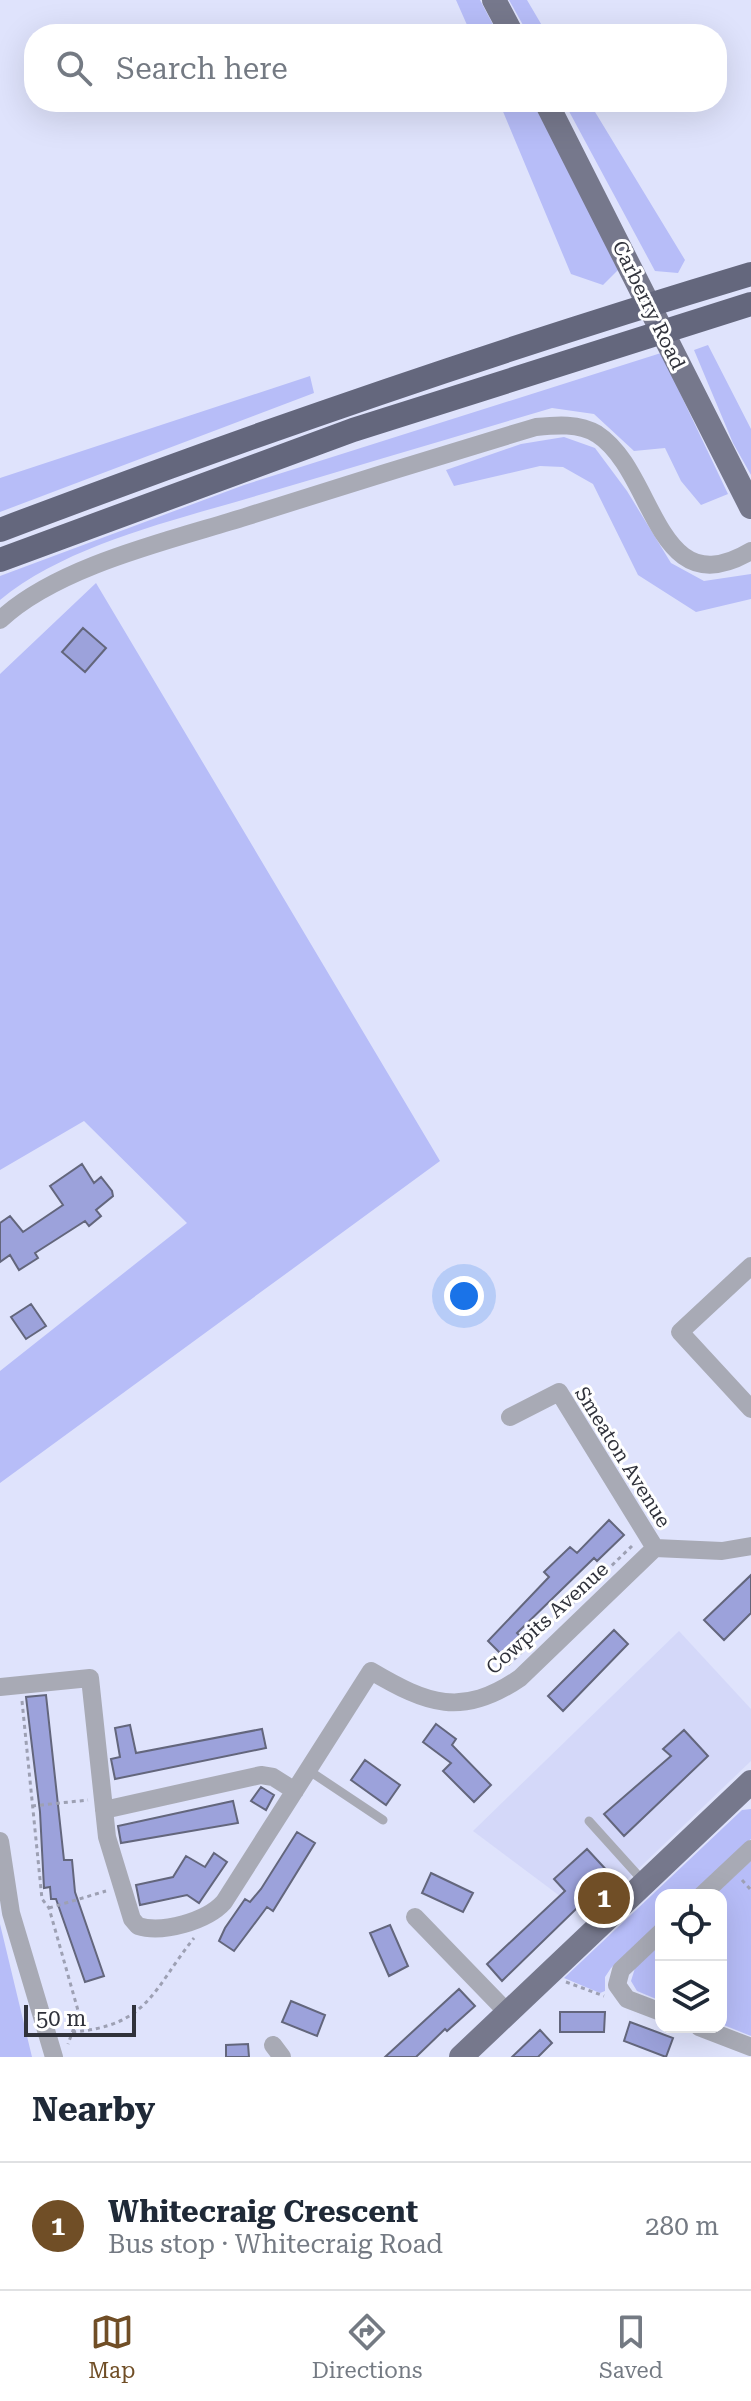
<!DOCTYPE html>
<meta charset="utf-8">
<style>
:root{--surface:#fff;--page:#f2f2f3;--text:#1f2937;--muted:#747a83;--line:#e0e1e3;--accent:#704e26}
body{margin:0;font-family:"Roboto Serif",serif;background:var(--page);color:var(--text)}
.controls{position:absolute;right:24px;bottom:24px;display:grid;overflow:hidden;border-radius:16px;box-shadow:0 8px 32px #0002}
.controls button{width:72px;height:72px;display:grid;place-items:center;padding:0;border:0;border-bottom:2px solid var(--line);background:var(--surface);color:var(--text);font:40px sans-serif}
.scale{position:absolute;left:24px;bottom:20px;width:112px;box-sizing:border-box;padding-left:8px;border:4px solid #30323b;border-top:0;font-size:22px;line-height:28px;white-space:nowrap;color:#30323b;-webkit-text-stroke:6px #fff;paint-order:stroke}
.you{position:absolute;left:464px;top:1296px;width:28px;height:28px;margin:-20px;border:6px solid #fff;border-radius:50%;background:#1a73e8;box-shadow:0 0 0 12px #1a73e833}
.badge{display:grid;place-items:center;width:52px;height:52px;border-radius:50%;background:var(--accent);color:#fff;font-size:26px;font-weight:700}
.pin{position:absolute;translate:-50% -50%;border:4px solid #fff;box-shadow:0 2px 8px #0006}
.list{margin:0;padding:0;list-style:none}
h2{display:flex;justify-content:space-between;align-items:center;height:104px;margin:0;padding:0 32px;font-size:34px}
h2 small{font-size:26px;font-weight:400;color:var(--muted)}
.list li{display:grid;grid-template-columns:52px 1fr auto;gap:24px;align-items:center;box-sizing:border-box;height:128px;padding:0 32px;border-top:2px solid var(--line)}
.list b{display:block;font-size:30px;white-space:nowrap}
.list p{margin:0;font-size:26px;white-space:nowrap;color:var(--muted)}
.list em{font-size:26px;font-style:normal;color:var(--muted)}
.icon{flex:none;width:44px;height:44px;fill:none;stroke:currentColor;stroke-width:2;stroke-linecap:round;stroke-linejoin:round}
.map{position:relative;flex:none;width:751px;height:2057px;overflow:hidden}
.search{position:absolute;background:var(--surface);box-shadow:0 8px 32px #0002;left:24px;right:24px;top:24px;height:88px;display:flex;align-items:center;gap:20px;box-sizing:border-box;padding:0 28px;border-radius:32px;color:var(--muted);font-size:30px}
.sheet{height:232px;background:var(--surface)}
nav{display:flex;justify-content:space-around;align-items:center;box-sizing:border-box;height:112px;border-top:2px solid var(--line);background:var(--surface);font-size:22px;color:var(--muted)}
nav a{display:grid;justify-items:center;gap:4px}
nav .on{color:var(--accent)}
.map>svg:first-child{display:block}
</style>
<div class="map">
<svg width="751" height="2057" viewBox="0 0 751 2057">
<rect width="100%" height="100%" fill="#dfe3fc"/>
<!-- built -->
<path fill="#d4d8f9" d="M679,1631L751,1709V1761L588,1917L473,1831Z"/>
<!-- green -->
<path fill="#b7bdf8" d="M456,0H480L498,34H471Z
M509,0H527L547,34H528Z
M499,102H533L619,269L603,285L571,274Z
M564,102H589L685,260L678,273L655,271Z
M708,345L751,429V475L733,443L694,350Z
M661,353L728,494L701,505L681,481L665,448L634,451L594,414L552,408C454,437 357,466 259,495C176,520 68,544 0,600V576L244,485Z
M310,376L314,393L0,512V478Z
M564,437L595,448L627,491L671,563L704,581L751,574V599L696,612L638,575L593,484L563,467L540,466L454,486L446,470L521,444Z
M96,583L440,1161L0,1483V1371L187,1223L84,1121L0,1170V674Z
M751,1809V1839L690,1895H661V1921L611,1968L605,1977V1991L600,1993L564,1978L742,1810Z
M751,1861V2036L721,2024V1895H714Z
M0,1924L32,2057H0Z
M661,1944V2001L637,1991L631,1981L635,1968Z"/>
<!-- building -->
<path fill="#9ca2db" stroke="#63667c" stroke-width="2" d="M83,628L106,648L85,672L62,652Z
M82,1164L94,1183L101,1177L112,1191L113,1196L96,1210L101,1216L89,1226L85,1221L35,1253L38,1258L19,1270L10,1255L0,1262V1223L10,1216L23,1232L63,1205L50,1186Z
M31,1304L46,1326L26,1339L11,1317Z
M609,1520L624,1535L597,1561L594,1558L517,1633L520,1636L502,1655L488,1641L549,1577L544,1572L570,1547L577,1553Z
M751,1575V1613L724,1640L704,1620Z
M614,1630L628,1644L563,1711L548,1696Z
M46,1695L64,1860H72L75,1892L104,1976L85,1982L56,1899H51L50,1887L44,1888L40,1812L26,1697Z
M436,1724L456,1739L452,1745L491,1785L474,1802L443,1771L451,1763L423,1742Z
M130,1725L136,1753L262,1729L266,1748L115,1779L111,1759L120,1757L115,1728Z
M684,1730L708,1756L624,1836L604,1814L671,1756L663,1749Z
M365,1760L400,1785L386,1805L351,1780Z
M261,1787L274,1795L266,1810L251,1801Z
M233,1801L238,1823L121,1843L118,1826Z
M297,1832L315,1843L273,1911L267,1907L234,1951L219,1941L225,1928L245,1899L250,1902L261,1889Z
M587,1849L611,1875L502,1981L487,1964L565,1891L554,1879Z
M214,1853L227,1862L199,1903L187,1895L140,1905L136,1885L173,1877L186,1856L205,1867Z
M431,1873L473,1893L463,1912L422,1893Z
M390,1925L408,1966L389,1976L370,1933Z
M459,1989L475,2006L447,2031L445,2029L416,2057H385Z
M291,2001L325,2015L317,2036L282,2022Z
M560,2012H605L604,2032H560Z
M630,2022L673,2038L666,2057L624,2041Z
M540,2030L552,2043L538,2057H512Z
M248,2044L249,2057H226V2045Z"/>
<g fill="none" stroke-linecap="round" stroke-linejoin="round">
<!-- path -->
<path stroke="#9da0b3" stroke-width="3" stroke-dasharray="4 4" stroke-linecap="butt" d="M508,1665L632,1546
M22,1701L42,1899L49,1908L79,2014L68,2044
M32,1806L88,1800
M742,1880L751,1890
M49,1908L106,1891
M566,1982L604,1996
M72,2032C148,2026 152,1991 194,1938"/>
<!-- lane -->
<path stroke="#a8aab5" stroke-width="9" d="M308,1770L383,1820
M589,1821L644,1882"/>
<!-- street -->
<path stroke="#a8aab5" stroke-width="18" d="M0,620C57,566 171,540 245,517C342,486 439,456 536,427C556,425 579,423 597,434C656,472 655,608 751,551
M751,1266L680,1332L751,1409
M510,1417L559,1392L655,1548
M0,1687L90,1678L107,1837L132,1919L138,1926C162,1934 207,1921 224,1902L371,1671C427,1704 462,1718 520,1678L655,1548L722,1551L751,1546
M104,1810L261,1775L273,1777L295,1791
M0,1841L11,1913L54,2057
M702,1895L751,1849
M415,1917L507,2012
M661,1932L621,1970L617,1985L627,1999L661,2012
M699,2027L751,2047
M273,2045L282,2057"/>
<!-- primary -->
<path stroke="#76788c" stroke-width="24" d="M494,0L512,34
M546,102L751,507
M461,2057L751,1782"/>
<!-- highway -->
<path stroke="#64677d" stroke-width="24" d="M0,530C248,436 497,350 751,274
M0,560L353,430L751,304"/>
</g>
<g text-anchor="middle" stroke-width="6" stroke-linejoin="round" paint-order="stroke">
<!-- street labels -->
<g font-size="20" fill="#30323b" stroke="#fff">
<text transform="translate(649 305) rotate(64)" y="7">Carberry Road</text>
<text transform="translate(623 1457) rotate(58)" y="7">Smeaton Avenue</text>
<text transform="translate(547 1618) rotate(-42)" y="7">Cowpits Avenue</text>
</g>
</g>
</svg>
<div class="controls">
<button><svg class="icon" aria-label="locate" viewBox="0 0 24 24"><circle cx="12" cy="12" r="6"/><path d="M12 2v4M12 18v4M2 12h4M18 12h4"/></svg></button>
<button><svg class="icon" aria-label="layers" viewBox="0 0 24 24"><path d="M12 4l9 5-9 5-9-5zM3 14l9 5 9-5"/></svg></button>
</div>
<div class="scale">50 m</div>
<div class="you"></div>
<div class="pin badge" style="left:604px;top:1898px">1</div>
<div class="search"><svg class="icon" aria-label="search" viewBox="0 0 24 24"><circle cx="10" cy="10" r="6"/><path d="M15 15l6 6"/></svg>Search here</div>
</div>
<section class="sheet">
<h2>Nearby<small></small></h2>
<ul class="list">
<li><span class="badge">1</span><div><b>Whitecraig Crescent</b><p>Bus stop · Whitecraig Road</p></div><em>280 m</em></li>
</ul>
</section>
<nav>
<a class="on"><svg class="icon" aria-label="map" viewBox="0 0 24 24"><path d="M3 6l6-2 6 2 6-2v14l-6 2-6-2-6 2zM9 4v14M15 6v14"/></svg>Map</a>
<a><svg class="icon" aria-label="directions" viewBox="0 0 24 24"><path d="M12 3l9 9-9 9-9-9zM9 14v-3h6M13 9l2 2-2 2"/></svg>Directions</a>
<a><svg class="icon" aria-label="saved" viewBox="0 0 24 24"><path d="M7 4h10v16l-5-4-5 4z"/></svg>Saved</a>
</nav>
